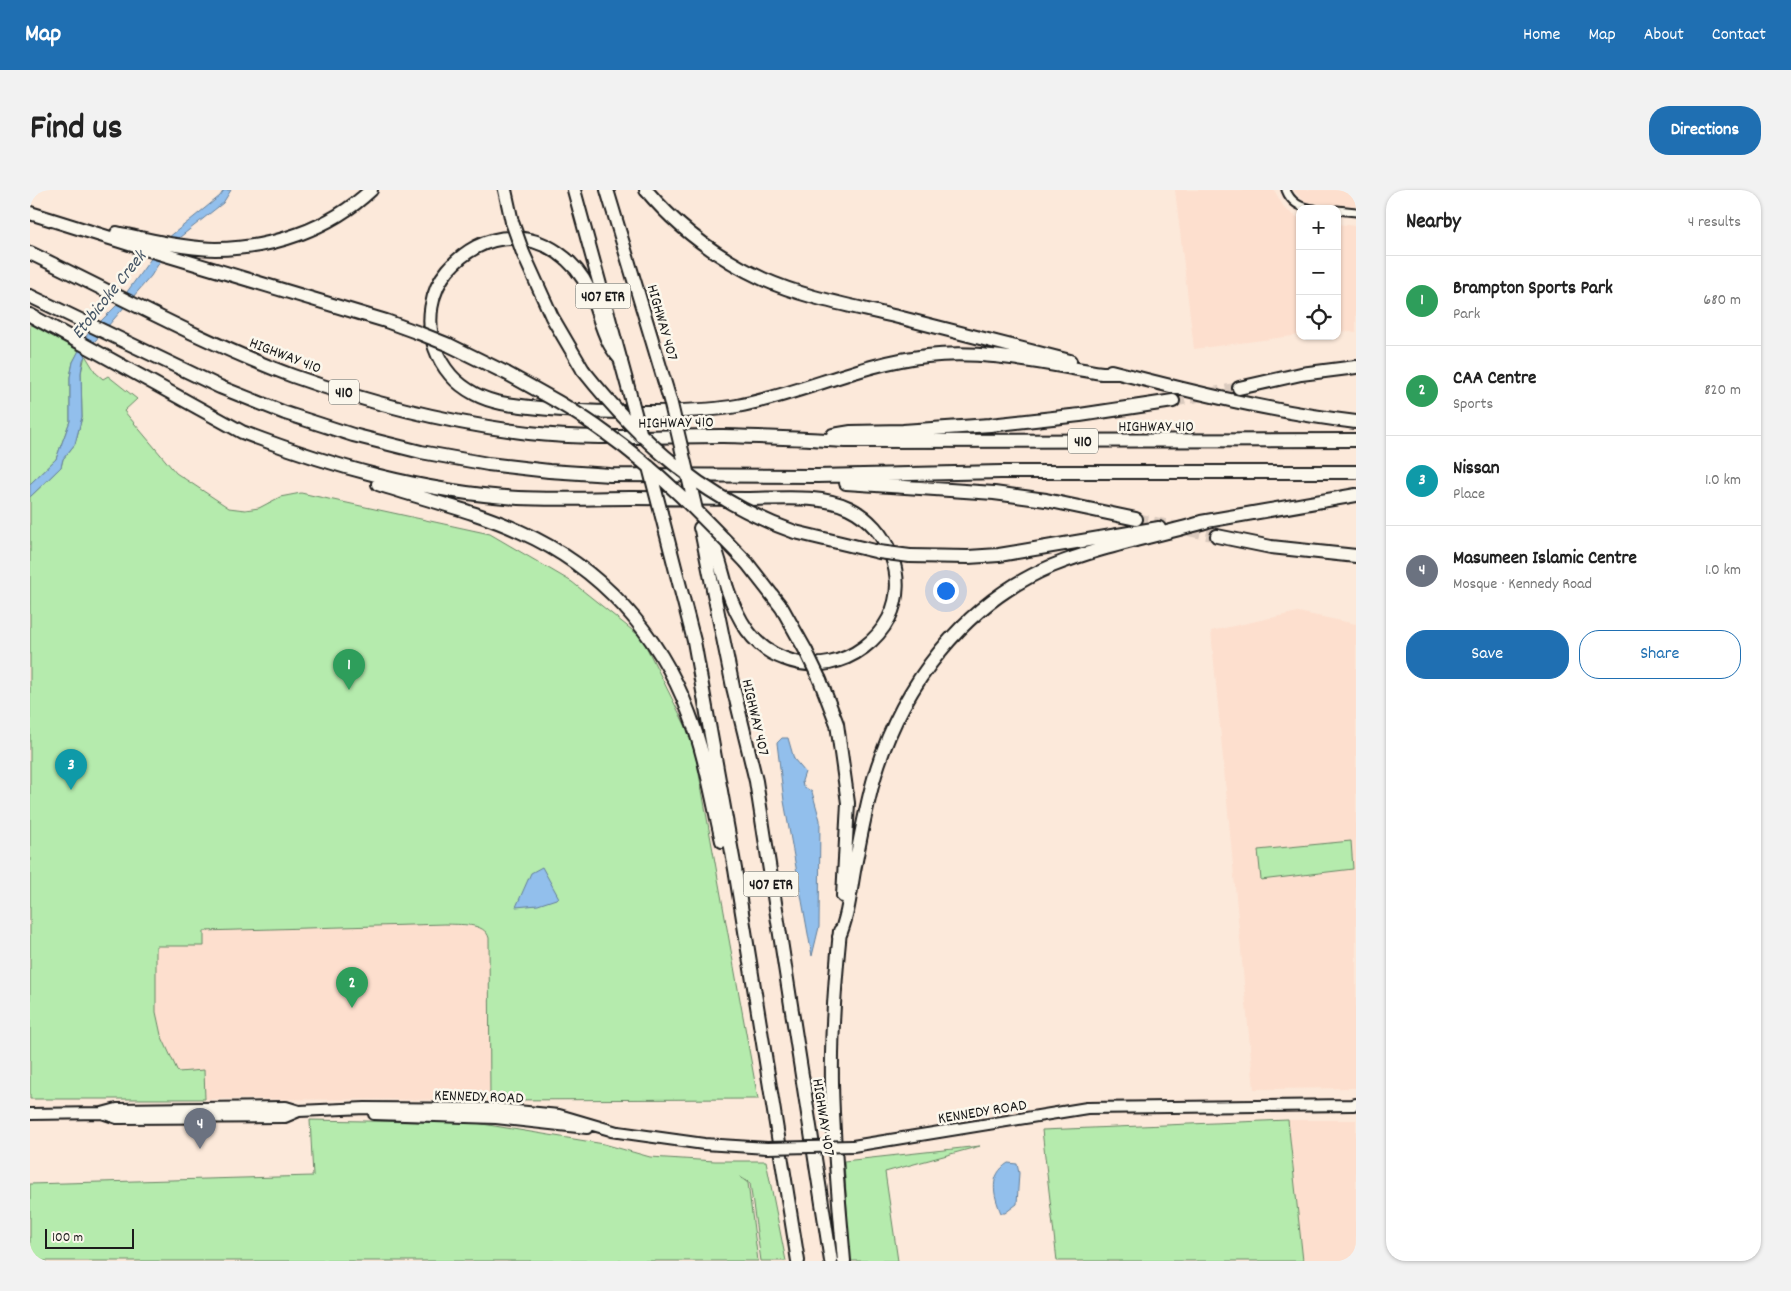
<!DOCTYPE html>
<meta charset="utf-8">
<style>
:root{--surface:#fff;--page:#f2f2f2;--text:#222;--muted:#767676;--line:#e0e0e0;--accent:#1f6fb2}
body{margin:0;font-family:Dekko,sans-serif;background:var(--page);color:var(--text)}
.controls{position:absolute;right:15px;top:15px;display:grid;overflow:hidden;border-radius:10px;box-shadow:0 1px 4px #0004}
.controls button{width:45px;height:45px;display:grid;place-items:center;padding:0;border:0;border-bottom:1px solid var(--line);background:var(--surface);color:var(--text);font:25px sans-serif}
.scale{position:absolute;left:15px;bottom:12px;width:89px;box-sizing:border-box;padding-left:5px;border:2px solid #1c1c1c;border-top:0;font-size:14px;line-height:18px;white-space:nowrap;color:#1c1c1c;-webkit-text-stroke:4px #fbf7ec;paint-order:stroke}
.you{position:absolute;left:915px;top:400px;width:18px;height:18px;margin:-12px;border:4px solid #fff;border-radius:50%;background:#1a73e8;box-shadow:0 0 0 8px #1a73e833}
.badge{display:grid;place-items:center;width:32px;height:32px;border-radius:50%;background:var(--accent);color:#fff;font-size:16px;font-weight:700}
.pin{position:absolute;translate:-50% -41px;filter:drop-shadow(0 1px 2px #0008)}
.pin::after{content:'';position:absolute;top:26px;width:18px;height:15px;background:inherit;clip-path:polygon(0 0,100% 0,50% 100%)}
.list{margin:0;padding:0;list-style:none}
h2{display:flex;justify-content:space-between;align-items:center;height:65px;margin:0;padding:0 20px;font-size:21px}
h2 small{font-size:16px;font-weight:400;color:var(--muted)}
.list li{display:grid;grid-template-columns:32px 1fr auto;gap:15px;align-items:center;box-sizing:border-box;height:90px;padding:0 20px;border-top:1px solid var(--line)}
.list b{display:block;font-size:19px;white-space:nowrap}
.list p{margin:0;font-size:16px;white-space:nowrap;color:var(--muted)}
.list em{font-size:16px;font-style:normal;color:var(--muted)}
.actions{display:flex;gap:10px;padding:15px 20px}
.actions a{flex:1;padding:11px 0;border:1px solid var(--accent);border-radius:20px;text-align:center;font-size:18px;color:var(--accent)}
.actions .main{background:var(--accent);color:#fff}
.icon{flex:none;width:28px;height:28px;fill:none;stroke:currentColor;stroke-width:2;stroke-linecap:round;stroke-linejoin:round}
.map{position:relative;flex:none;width:1326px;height:1071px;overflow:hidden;border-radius:20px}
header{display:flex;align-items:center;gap:30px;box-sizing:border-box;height:70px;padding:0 25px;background:var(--accent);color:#fff}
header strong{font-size:24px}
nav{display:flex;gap:28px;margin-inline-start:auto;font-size:18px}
.intro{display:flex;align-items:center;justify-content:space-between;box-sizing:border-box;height:120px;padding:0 30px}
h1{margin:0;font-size:35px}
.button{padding:12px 22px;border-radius:20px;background:var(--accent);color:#fff;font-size:18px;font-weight:700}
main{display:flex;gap:30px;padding:0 30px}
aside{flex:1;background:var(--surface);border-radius:20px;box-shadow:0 1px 4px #0004}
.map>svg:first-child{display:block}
</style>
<header>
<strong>Map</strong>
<nav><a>Home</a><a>Map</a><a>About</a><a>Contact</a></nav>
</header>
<div class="intro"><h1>Find us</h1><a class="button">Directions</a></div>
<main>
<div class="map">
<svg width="1326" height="1071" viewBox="0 0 1326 1071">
<rect width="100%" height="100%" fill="#fce9da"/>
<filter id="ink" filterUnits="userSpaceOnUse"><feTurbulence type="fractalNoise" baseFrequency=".02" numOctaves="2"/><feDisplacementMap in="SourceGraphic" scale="10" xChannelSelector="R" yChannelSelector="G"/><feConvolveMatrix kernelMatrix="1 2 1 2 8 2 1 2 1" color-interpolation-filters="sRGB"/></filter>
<g filter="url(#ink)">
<!-- built -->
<path fill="#fddfce" d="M1145,0H1244L1255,19L1270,29V145L1164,159Z
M1263,0H1326V16L1275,12Z
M1307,34L1326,36V142L1307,141Z
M1268,422L1326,434V898L1224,899L1181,441Z
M415,734L446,737L453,738L457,742L459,748L460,910L175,909L174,881L148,882L131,845L126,822L125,756H173L174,741Z
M1258,930H1326V1071H1273Z"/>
<!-- green -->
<path fill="#b5ebad" stroke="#688464" d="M0,134L49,161L43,172L40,187V231L26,269L0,294Z
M55,165L66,183L73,189L78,186L107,209L94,221L146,283L199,318L215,320L229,318L250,307L271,303L460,344L542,392L612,448L663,551L728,909L460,910L459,748C455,732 429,735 415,734L174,741V756H126V822L131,845L148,882L174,880L175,909H0V307L31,277L33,269L45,254L52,227L51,183Z
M1321,651L1323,679L1231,690L1228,660Z
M280,930L446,933L574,954L620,967L685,971H736L756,1071H731L720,993L710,987L718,993L728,1071H0V994L283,986Z
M1258,930L1273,1071H1027L1012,940Z
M950,956L855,982L868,1071H820L814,971Z"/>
<!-- water -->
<path fill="#92bfec" stroke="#637e99" d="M194,0H201L193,13L140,55L121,86L59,158L53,170L51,183L52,227L45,254L33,269L31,277L0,307V294L26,269L40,231V187L43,172L57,145L89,113L133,52L190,6Z
M752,548H758L764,569L775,582L772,591L773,596L782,602L790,630L789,737L782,766L754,611L747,553Z
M512,677L529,708L508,715L486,717L501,683Z
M978,973L987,974L989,983L987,1014L975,1023H971C963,1004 959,985 978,973Z"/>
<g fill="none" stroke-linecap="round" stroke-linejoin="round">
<!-- motorway-tunnel -->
<path stroke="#dacabe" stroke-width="12" stroke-dasharray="12 6" stroke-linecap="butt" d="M1143,211L1209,198
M1106,329L1187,346"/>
<defs>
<path id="minor" d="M1256,0C1261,13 1271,18 1284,19
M1307,20L1326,22"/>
<path id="secondary" d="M72,923L87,919L256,917L269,921L335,918L466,919L529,925L587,942
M0,924L72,923L87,928L255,927L269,921
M344,924L466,928L557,938
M581,941L674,954L737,958
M823,956L1057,918L1323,915L1326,914"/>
<path id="motorway" d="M475,0L482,32
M544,0L602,212
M577,0L640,210
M616,0C648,38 688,68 733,89C775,108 823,116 868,127C925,142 983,156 1040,171
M0,23L109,57L356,131L389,143
M87,43C119,50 152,58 185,59C241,59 300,39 341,0
M0,63C86,104 174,153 263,186C339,213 419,233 499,243C563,250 627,246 691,246C732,247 774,248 815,251L1326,250
M493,63L522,127L553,180
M0,106L190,197L255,223L323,245L391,262L458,274L519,281L580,285L787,286L971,282H1326
M0,125L212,242C301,276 392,302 488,308C526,310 564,308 602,308C640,308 678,309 716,309C747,309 791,304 819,318C858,337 879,388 859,428C847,451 824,468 799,473C783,476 768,474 753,468C722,457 707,428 697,398C693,385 690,371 685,358C682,351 675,344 670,338
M419,155L476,183
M591,170C587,165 582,159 579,153C570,136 567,117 559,100C545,69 515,48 481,48C457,48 434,61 418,80C400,101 396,132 405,158C412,178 426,194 445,204C462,213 481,215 500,217C541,222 583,222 624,222C652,221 680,221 707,216C772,204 831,173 897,166C955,159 1015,174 1072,183H1088
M1081,181C1163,202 1242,222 1326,232
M1209,198L1271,184L1326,177
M803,245L821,242L873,241L960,235L1050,225L1143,211
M816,293L964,303L1016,310L1106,329
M348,294C396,310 446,321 491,342C570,377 629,443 659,523C675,564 682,608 692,651
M631,323L664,451L705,679L768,1071
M1171,332L1326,305
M671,340L703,497L726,591L801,1071
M765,342L849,362
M1187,346L1241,357L1326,366
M880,366L938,367L969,365L1129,338
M717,373L752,418L776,461
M790,490L807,534L818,613L813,706
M810,741C805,791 801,842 802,893C803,952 809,1012 814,1071
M809,747C818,726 820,704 824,681C830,649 836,616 845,585C872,495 934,413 1022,376C1072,356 1127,346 1178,331"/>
</defs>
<!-- minor casing -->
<use href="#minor" stroke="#1c1c1c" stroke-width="11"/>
<!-- secondary casing -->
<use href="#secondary" stroke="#1c1c1c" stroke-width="14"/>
<!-- motorway casing -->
<use href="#motorway" stroke="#1c1c1c" stroke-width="16"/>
<!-- minor -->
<use href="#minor" stroke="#fbf7ec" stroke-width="7"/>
<!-- secondary -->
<use href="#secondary" stroke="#fbf7ec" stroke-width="10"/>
<!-- motorway -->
<use href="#motorway" stroke="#fbf7ec" stroke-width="12"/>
<defs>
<path id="secondary-bridge" d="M737,958L823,956"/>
<path id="motorway-bridge" d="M482,32L493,63
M389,143L419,155
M553,180C611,253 675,310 765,342
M476,183C511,202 546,221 577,244C629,281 673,327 717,373
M640,210L666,320
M602,212L611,246
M619,277L631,323
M849,362L880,366
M776,461L790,490"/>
</defs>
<!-- secondary-bridge casing -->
<use href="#secondary-bridge" stroke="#1c1c1c" stroke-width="14" stroke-linecap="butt"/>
<!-- motorway-bridge casing -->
<use href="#motorway-bridge" stroke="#1c1c1c" stroke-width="16" stroke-linecap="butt"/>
<!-- secondary-bridge -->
<use href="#secondary-bridge" stroke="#fbf7ec" stroke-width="10"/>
<!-- motorway-bridge -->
<use href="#motorway-bridge" stroke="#fbf7ec" stroke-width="12"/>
</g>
</g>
<g text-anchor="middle" stroke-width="5" stroke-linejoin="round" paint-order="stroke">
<!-- shield labels -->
<g fill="#fbf7ec" stroke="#5f5e5a" stroke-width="1">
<rect x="545.5" y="93.5" width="55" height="25" rx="4"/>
<rect x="299" y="189.5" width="30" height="25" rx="4"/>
<rect x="1038" y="238.5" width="30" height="25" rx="4"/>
<rect x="713.5" y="681.5" width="55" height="25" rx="4"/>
</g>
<g font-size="15" font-weight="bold" fill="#1c1c1c">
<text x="573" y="111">407 ETR</text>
<text x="314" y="207">410</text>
<text x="1053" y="256">410</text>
<text x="741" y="699">407 ETR</text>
</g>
<!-- street labels -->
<g font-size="16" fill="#1c1c1c" stroke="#fbf7ec">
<text transform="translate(634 132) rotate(74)" y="6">HIGHWAY 407</text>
<text transform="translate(256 164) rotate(21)" y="6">HIGHWAY 410</text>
<text transform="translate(646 231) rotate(-1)" y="6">HIGHWAY 410</text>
<text x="1126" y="241">HIGHWAY 410</text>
<text transform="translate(727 527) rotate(77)" y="6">HIGHWAY 407</text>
<text transform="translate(449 905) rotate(2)" y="6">KENNEDY ROAD</text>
<text transform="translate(952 920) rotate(-9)" y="6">KENNEDY ROAD</text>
<text transform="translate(795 927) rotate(81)" y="6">HIGHWAY 407</text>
</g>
<!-- water labels -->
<g font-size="18" font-style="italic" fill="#455565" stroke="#fbf7ec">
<text transform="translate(78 104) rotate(-51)" y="6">Etobicoke Creek</text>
</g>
</g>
</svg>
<div class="controls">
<button>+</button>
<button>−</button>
<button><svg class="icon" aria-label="locate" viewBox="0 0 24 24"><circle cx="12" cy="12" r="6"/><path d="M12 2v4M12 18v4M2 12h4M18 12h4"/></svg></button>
</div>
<div class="scale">100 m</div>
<div class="you"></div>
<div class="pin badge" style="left:319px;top:500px;background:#2e9e5b">1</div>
<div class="pin badge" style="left:322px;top:818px;background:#2e9e5b">2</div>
<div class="pin badge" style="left:41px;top:600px;background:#0f9aa8">3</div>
<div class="pin badge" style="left:170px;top:959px;background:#6b7280">4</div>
</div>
<aside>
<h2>Nearby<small>4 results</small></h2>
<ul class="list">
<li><span class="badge" style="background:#2e9e5b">1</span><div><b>Brampton Sports Park</b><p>Park</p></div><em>680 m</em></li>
<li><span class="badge" style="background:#2e9e5b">2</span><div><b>CAA Centre</b><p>Sports</p></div><em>820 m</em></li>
<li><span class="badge" style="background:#0f9aa8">3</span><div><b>Nissan</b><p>Place</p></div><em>1.0 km</em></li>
<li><span class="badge" style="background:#6b7280">4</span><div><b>Masumeen Islamic Centre</b><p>Mosque · Kennedy Road</p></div><em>1.0 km</em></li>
</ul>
<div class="actions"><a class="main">Save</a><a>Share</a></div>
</aside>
</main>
